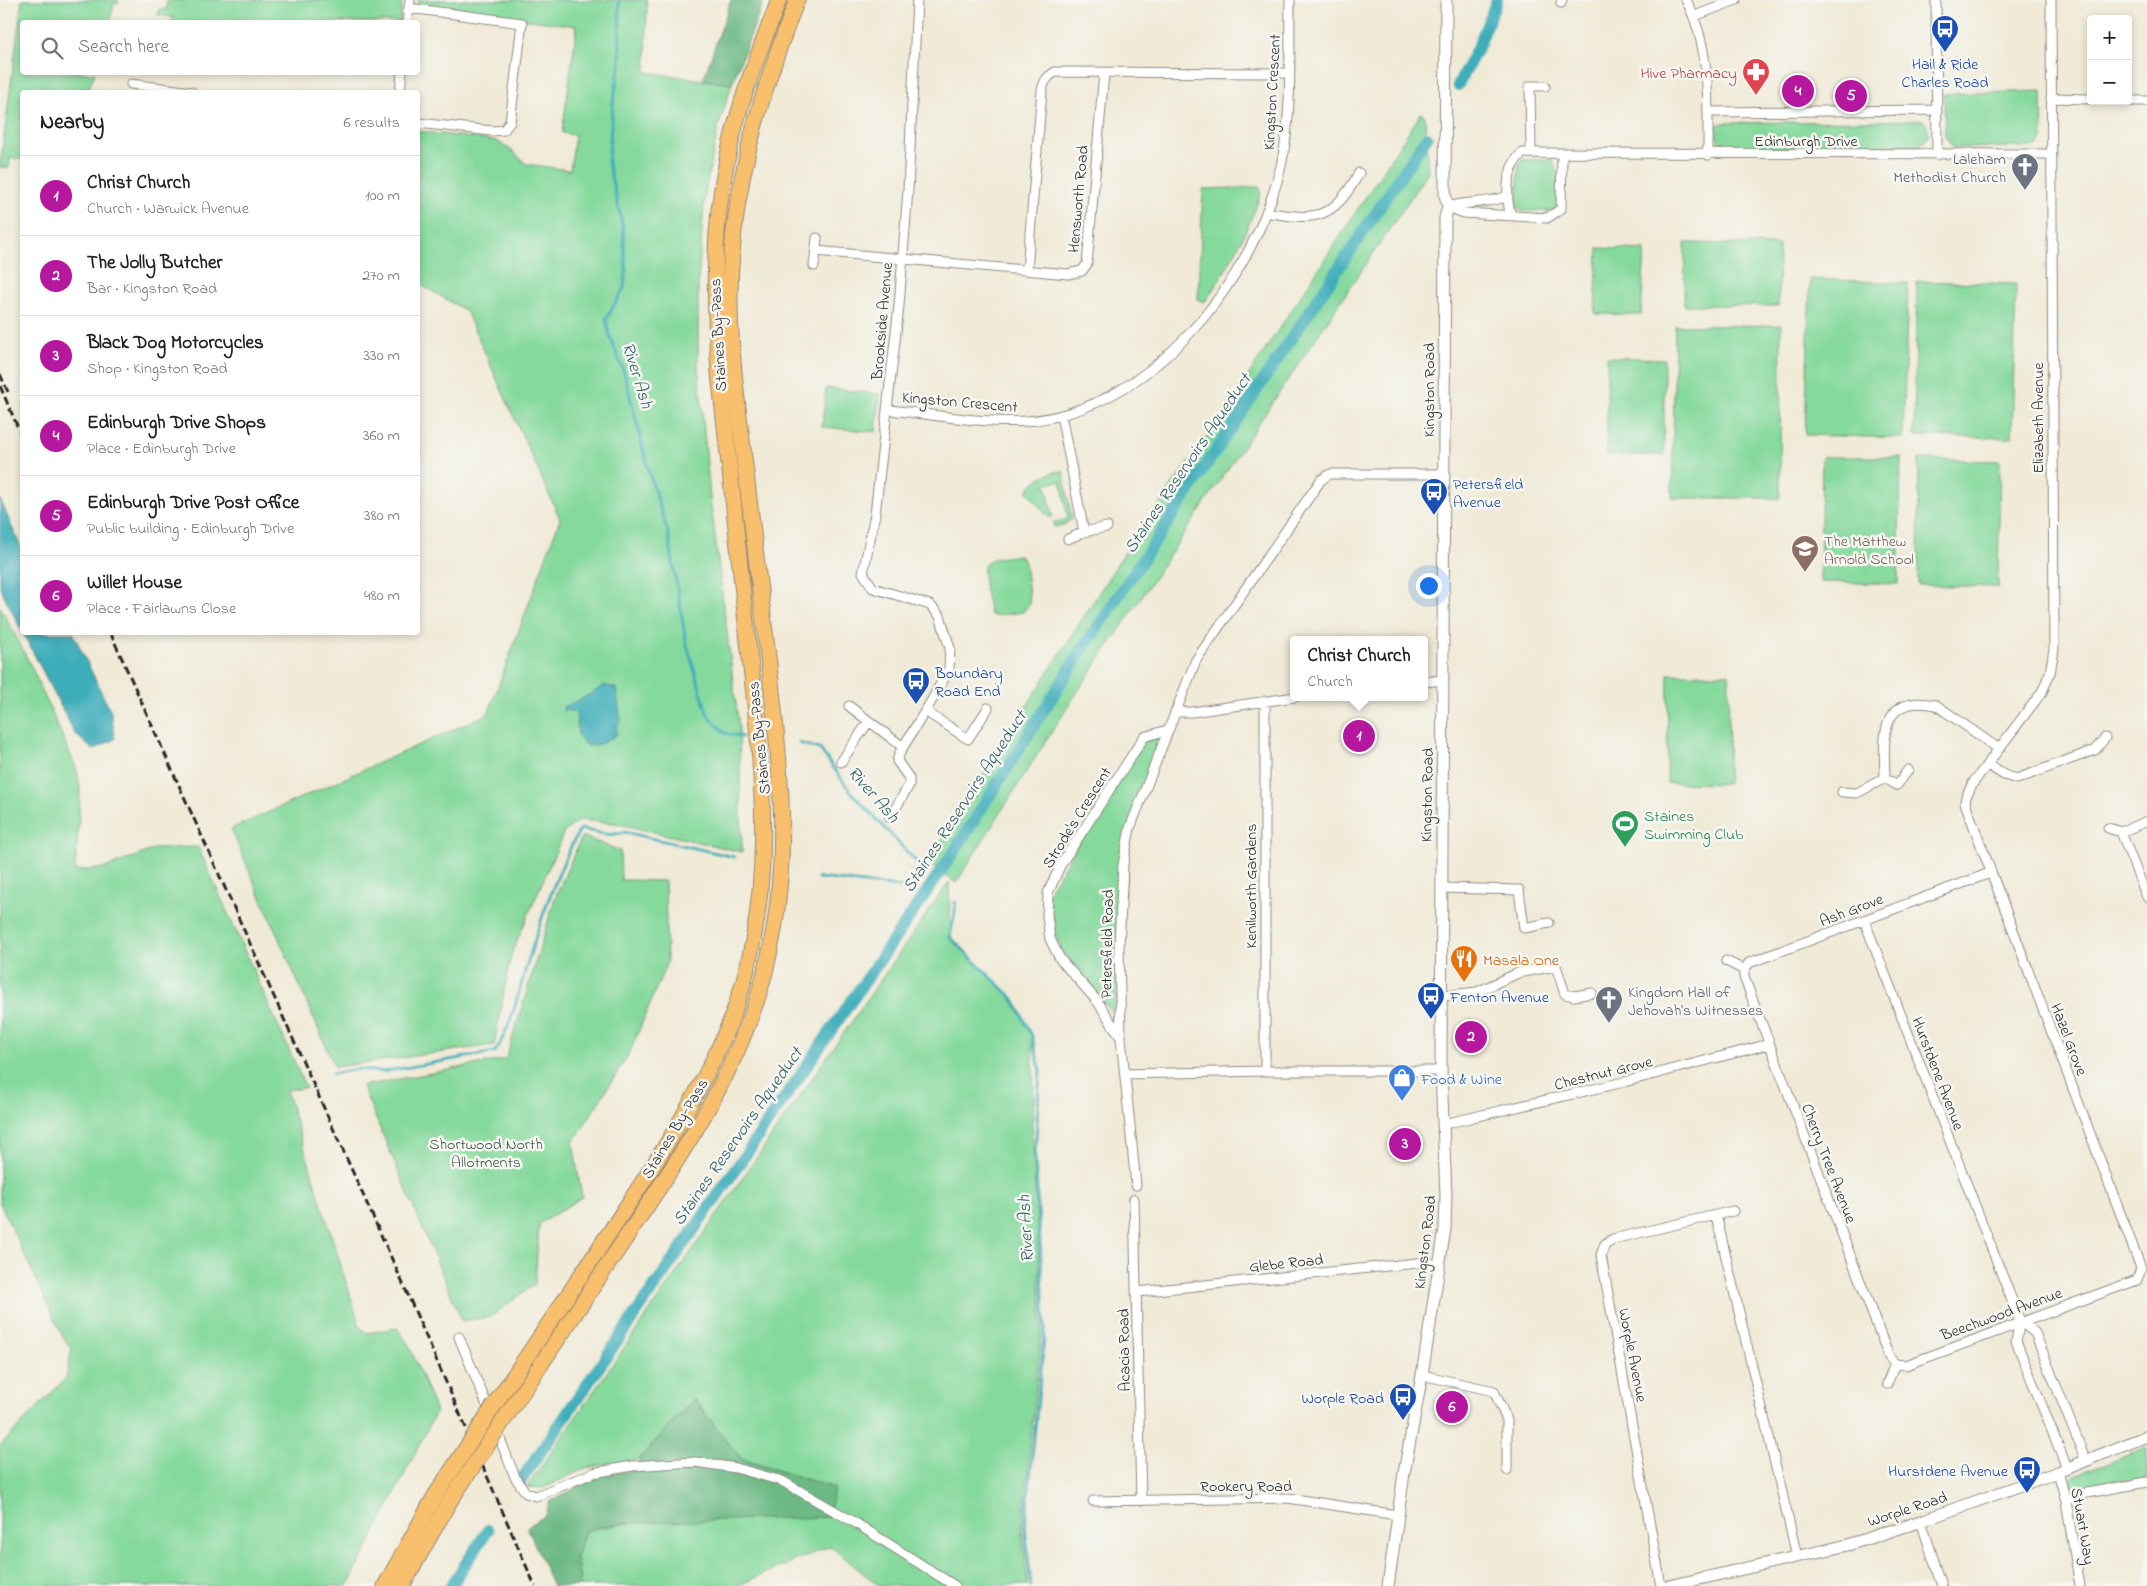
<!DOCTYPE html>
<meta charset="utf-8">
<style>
:root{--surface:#fff;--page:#f6f6f6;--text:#222;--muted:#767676;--line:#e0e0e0;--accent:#b5179e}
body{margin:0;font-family:"Indie Flower",sans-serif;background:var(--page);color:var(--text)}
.controls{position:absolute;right:15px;top:15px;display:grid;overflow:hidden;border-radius:5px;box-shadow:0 2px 8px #0003}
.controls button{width:45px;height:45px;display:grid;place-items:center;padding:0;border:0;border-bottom:1px solid var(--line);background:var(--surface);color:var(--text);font:25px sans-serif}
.you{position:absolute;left:1428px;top:585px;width:18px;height:18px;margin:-12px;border:4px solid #fff;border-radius:50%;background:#1a73e8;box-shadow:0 0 0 8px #1a73e833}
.badge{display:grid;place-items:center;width:32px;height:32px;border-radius:50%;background:var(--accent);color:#fff;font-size:16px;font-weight:700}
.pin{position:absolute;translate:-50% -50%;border:2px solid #fff;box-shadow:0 1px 5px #0006}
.popup{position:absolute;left:1290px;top:636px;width:138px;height:65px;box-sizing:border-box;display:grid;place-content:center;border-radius:5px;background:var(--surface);filter:drop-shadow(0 1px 4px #0005);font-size:16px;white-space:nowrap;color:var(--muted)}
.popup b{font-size:19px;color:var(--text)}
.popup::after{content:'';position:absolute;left:50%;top:100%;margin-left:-10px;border:10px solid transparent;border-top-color:var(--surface)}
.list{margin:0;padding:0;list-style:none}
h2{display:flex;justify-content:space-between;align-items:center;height:65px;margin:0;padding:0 20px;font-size:21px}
h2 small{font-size:16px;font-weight:400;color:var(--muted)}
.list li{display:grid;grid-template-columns:32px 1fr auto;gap:15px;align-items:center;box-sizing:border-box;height:80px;padding:0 20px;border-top:1px solid var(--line)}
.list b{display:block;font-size:19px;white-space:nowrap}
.list p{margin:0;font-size:16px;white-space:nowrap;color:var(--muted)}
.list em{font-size:16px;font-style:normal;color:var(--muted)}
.icon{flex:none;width:28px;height:28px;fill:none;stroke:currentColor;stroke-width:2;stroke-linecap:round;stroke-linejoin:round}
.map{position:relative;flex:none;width:2147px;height:1586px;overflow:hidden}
.search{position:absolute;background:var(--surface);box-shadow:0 2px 8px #0003;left:20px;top:20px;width:400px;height:55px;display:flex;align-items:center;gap:12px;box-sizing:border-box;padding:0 18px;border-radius:5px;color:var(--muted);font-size:19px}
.panel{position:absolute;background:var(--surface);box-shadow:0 2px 8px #0003;left:20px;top:90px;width:400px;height:545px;border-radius:5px}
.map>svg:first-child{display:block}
</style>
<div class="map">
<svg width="2147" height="1586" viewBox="0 0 2147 1586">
<rect width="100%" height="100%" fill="#f6f6f2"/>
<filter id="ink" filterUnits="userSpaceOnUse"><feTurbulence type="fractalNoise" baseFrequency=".02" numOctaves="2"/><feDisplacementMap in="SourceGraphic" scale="10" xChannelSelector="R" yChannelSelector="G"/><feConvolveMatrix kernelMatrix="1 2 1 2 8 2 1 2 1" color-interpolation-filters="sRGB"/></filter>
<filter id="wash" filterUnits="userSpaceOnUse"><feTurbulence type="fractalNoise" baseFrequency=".0096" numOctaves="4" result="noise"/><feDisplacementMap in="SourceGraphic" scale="20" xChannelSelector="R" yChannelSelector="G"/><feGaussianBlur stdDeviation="1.12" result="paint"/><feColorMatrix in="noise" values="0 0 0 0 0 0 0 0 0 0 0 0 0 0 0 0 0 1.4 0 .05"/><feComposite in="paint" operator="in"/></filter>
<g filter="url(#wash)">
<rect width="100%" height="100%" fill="#f0ead6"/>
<!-- green -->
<path fill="#85d99c" stroke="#588264" d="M22,0H118V3H114L110,22H22V72L95,73L87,92H22V159L10,158L9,168L0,167Z
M167,0H402L400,22H172L173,17L158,15L159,9L166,10Z
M418,0H647L646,72L732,84L719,124L705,192L698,283V364L710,497L739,728L742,852L614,823L579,820L564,832L511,955L494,1045L335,1067L231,829L488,714L560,519L466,311L418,283V131L497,141L515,153L526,164L570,170L575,135L562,133L577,26L418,6Z
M2042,91L2043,137L2037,147L1953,148L1945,135L1944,94Z
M1421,113L1425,116L1428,172L1068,706L956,883L927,863L1123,555L1223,414Z
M1923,120C1934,133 1927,144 1913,148H1727C1716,143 1717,137 1716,126L1722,123Z
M1551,159C1560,172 1562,197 1555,211H1522L1517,206L1519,164L1522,160Z
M1259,187L1261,192C1248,232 1229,267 1205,302L1198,300L1203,189Z
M1685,243L1779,245L1778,306L1684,305Z
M1598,248L1645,250L1641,315L1595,314Z
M1810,279L1908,283L1903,438L1805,435Z
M1917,281L2016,284L2012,438L1914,436Z
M1781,325L1780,498H1672L1675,326Z
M1607,357L1664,359V455H1607Z
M826,388L880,394L876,432L822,427Z
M1822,457H1901L1898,584L1820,582Z
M1919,459L2000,461L1998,587L1918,585Z
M1063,471L1072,519L1064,525L1054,527V522L1068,519L1061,481L1046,484L1053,517H1048L1027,491C1037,477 1046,473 1063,471Z
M1019,555L1025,562L1030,603L1023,612L993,616L990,614C988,603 978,569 987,562C994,557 1010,557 1019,555Z
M0,606L31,666L76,767L80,787L79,817L75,871L105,868L157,848L198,847L306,1088L286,1090L360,1327L366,1333L397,1328L409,1345L436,1412L348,1586H0V1446L66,1378L72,1348L64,1339L0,1203Z
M1668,674H1729L1728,784L1667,783Z
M1167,730L1130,828L1115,1008L1112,1012L1063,954L1055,935L1048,893L1144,737Z
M582,836L620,851L621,880L665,881L667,962L630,1052L573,1143L582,1197L539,1224L535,1284L490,1317L462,1321L362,1086L506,1059L556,895Z
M949,882L951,936L1009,994L1032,1036L1034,1098L1032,1125L1042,1328L1022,1527L1028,1585L879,1586L830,1546L736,1586H581L576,1557L586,1530L834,1488L741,1459L694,1399L639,1459L586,1468L543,1488L527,1487Z
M2147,1448V1480L2077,1492L2071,1486L2072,1477Z"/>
<!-- forest -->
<path fill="#6cb984" stroke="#4c7258" d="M731,0H764L732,84L703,80Z
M694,1399L741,1459L834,1488L828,1517L626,1523L586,1530L576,1557L581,1586H553L527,1527L546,1515L549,1502L598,1476L638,1469L639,1459Z"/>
<!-- water -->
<path fill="#3eadba" stroke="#346c72" d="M0,499L22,550V632L0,587Z
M23,633H73L111,712L115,739L93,750L75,734Z
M603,685L616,688L621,721L617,725L616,735C605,743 599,746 586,746L578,736L576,712L563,710L564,706C571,705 598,691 603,685Z"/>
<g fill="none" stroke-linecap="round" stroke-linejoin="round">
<!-- stream -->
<path stroke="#3eadba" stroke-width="3" d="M619,0L620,65L613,102L608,163L623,227L626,272L624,288L606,319L609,334L624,372L650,476L668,532L686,642L708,716L725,733L742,737
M799,743L820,749L850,791L924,870
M818,878L900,887L910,883L923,869
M955,902C957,913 951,927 950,938L1014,999L1032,1036L1040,1069L1035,1156L1045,1329L1025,1526L1031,1586
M332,1074L358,1069L381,1072L495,1052C514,1021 519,988 530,955C543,912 559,868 580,829L610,835L624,832L734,857"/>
<!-- canal -->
<path stroke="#3eadba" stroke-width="12" d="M1458,85L1479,45L1497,0
M522,1479L950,858L1080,653L1427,137
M451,1586L488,1530"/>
</g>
</g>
<g filter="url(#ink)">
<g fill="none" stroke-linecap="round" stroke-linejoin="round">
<defs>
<path id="minor" d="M1686,0C1711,47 1708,103 1708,155
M1936,0L1937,155
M1561,3L1562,0
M409,8L522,23L510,122L504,130L492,131L418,123
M1695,16L1736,0
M407,22L410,0
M131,84L192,92
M400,92L402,72
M2051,98L2091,99
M2128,101H2147
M1708,112L1936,110
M1531,153L1530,86H1545
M1448,207L1464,213L1547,218L1561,209L1562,154
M1448,207C1469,201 1488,204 1508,196
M1266,212C1316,221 1333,220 1359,173
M1511,215C1505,197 1506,165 1523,153L2051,154
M816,251L1068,274L1082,271L1087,264L1104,73
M814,266L817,238
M1027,270L1042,90C1044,81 1047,77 1055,72L1289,73
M888,410C934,414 981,424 1027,421C1151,411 1255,279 1281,166C1293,112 1289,54 1290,0
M1061,415L1084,532
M1068,539L1084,532L1107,527
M1424,682L1443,680
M849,706L903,747
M925,711L968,739L988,708
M1175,712H1192L1295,697
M841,762L869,721
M1988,765L2004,775L2017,779L2095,750L2105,738
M1885,778C1884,738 1878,694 1936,705L1999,749
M1842,792L1857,793L1885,778L1897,785L1908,770
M890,818L909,785V778L897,761L900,752L932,700L949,669L950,648L940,616L930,605L873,588L863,573L875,514L899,306L908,190L917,0
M2147,821L2121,832L2147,897
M2108,828L2121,832
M1441,888L1519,890L1524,928L1549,923
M1864,920L2020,1321L2016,1341L2067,1468
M1726,961L1744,970
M1744,970V977L1889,1357L1895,1364
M1744,970L1749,963L1990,873
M1442,996L1477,992L1518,973L1556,966L1565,994L1574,996L1592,993
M1121,1038L1098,1002L1060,959L1050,939L1047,915L1048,893L1061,864L1144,737L1167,730
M1265,1071V701
M1125,1074L1265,1071H1441
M1444,1124L1624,1082L1769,1044
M1136,1185L1121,1038L1119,946L1123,865L1130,828L1196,660L1321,480L1330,474H1444
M1134,1199L1141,1500
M1716,1215L1797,1556
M1137,1292L1427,1262L1438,1265
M2020,1321L2035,1333L2086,1461
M459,1337L491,1415
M1895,1364L1906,1365L2137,1280L2141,1268L1965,803L1966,797L1973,783L2042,692L2050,673L2054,649L2051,0
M1422,1375L1494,1391L1507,1420V1470
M1887,1384L1895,1364
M496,1429L515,1477L526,1493L536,1496L593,1473L632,1466L695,1462L736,1468L782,1481L854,1522L955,1586
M2058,1472L2066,1501L2080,1586
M1093,1501L1288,1498L1397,1515
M2066,1501L2076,1495L2147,1482
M1921,1521L1942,1586
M1661,1586L1601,1255L1605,1244L1613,1239L1733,1211"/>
<path id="tertiary" d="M1388,1586L1404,1473L1422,1375L1445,1229L1446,1196L1441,1071L1445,218L1448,207L1445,195L1446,0
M1669,1586L1848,1545L1921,1521L2058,1472L2147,1436"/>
<path id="trunk" d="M495,1404C537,1341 580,1278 621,1215C661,1155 700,1094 728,1027C780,900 762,765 747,632C738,546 729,459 719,373C714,302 712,229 727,160C738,105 759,52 779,0
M509,1412C551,1349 593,1286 635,1224C689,1143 744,1061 767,964C791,864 781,766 769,665C760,593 752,521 743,449C737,399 730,349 730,299C730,192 759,98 797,0
M385,1586L435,1496
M402,1586L448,1504"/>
</defs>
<!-- minor casing -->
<use href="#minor" stroke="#8e8a80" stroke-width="11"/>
<!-- tertiary casing -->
<use href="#tertiary" stroke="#8e8a80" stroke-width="13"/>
<!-- trunk casing -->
<use href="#trunk" stroke="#8e8a80" stroke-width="17"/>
<!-- minor -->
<use href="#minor" stroke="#fff" stroke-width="9"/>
<!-- tertiary -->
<use href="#tertiary" stroke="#fff" stroke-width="11"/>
<!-- trunk -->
<use href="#trunk" stroke="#f8bf6c" stroke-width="15"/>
<!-- rail -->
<path stroke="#2b2b2b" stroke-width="3" stroke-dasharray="8 4" stroke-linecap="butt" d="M0,374L8,392
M0,386L22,437
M110,632L404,1286L535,1586"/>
<defs>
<path id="trunk-bridge" d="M435,1496L495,1404
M448,1504L509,1412"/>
</defs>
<!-- trunk-bridge casing -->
<use href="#trunk-bridge" stroke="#8e8a80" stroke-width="17" stroke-linecap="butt"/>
<!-- trunk-bridge -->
<use href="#trunk-bridge" stroke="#f8bf6c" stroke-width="15"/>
</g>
</g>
<!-- icons -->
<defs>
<symbol id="bus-pin" viewBox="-11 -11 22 30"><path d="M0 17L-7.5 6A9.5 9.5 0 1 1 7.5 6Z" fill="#1a4fb4" stroke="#f6f6f2"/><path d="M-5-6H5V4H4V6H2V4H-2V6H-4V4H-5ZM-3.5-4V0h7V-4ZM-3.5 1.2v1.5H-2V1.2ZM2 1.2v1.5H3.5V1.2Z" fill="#fff"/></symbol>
<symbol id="pharmacy-pin" viewBox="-11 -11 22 30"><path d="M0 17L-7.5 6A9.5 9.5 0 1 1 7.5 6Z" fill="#e0444e" stroke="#f6f6f2"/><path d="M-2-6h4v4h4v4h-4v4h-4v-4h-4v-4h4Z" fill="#fff"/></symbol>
<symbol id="church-pin" viewBox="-11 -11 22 30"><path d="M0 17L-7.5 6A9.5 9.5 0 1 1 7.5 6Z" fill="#6b7280" stroke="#f6f6f2"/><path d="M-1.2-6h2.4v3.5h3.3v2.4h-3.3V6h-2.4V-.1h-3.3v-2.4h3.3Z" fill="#fff"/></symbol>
<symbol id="school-pin" viewBox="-11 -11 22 30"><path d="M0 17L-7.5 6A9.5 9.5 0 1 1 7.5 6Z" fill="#8d6e63" stroke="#f6f6f2"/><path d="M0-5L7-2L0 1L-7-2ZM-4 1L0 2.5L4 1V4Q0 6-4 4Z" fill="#fff"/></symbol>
<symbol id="stadium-pin" viewBox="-11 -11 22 30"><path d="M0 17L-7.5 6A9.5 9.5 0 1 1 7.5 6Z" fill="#2e9e5b" stroke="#f6f6f2"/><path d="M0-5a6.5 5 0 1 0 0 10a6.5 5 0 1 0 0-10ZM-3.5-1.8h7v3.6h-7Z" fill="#fff"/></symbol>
<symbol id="restaurant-pin" viewBox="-11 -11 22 30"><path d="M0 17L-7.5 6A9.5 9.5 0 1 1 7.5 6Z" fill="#e8710a" stroke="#f6f6f2"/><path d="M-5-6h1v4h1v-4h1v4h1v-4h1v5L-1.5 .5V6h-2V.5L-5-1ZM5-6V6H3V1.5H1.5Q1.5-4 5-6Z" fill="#fff"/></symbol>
<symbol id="shop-pin" viewBox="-11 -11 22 30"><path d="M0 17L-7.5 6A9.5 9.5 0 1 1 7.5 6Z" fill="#3f7fe0" stroke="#f6f6f2"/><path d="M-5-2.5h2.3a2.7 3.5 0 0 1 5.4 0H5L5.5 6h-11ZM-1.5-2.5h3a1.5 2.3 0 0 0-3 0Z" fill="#fff"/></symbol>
</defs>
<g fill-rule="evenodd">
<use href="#bus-pin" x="1929" y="13" width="32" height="43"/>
<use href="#pharmacy-pin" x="1740" y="56" width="32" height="43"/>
<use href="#church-pin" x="2009" y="151" width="32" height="43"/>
<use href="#bus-pin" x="1418" y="476" width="32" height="43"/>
<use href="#school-pin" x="1789" y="533" width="32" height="43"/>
<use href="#bus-pin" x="900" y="665" width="32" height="43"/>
<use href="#stadium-pin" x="1609" y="808" width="32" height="43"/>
<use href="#restaurant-pin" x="1448" y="943" width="32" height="43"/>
<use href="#bus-pin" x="1415" y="980" width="32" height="43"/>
<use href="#church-pin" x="1593" y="984" width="32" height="43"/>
<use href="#shop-pin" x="1386" y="1062" width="32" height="43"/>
<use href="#bus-pin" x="1387" y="1381" width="32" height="43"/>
<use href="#bus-pin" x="2011" y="1454" width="32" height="43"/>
</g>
<g text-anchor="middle" stroke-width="5" stroke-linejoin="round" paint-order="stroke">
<!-- transit labels -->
<g font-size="16" fill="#164399" stroke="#f6f6f2" text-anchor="start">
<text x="1945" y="69" text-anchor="middle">Hail &amp; Ride<tspan x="1945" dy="18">Charles Road</tspan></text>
<text x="1453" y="489">Petersfield<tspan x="1453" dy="18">Avenue</tspan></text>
<text x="935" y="678">Boundary<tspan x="935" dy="18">Road End</tspan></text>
<text x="1450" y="1002">Fenton Avenue</text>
<text x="1384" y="1403" text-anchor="end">Worple Road</text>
<text x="2008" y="1476" text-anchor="end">Hurstdene Avenue</text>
</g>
<!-- health labels -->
<g font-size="16" fill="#be3a42" stroke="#f6f6f2" text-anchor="end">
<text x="1737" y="78">Hive Pharmacy</text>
</g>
<!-- street labels -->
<g font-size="16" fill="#2b2b2b" stroke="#f6f6f2">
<text transform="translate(1271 92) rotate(-87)" y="6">Kingston Crescent</text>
<text x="1806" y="146">Edinburgh Drive</text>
<text transform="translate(1077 199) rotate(-85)" y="6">Hensworth Road</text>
<text transform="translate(881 321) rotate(-85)" y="6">Brookside Avenue</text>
<text transform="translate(717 335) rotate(-93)" y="6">Staines By-Pass</text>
<text transform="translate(1428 390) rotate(-90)" y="6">Kingston Road</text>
<text transform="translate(960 401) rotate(5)" y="6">Kingston Crescent</text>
<text transform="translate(2037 418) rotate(-90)" y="6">Elizabeth Avenue</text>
<text transform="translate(758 738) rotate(-96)" y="6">Staines By-Pass</text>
<text transform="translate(1426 795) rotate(-89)" y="6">Kingston Road</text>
<text transform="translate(1076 817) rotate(-58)" y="6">Strode's Crescent</text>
<text transform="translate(1250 886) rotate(-90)" y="6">Kenilworth Gardens</text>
<text transform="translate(1851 909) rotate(-21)" y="6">Ash Grove</text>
<text transform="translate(1106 944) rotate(-89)" y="6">Petersfield Road</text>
<text transform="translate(2070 1039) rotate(69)" y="6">Hazel Grove</text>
<text transform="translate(1603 1072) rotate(-14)" y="6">Chestnut Grove</text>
<text transform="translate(1939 1073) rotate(69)" y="6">Hurstdene Avenue</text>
<text transform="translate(674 1128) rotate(-59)" y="6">Staines By-Pass</text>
<text transform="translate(1830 1163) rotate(69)" y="6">Cherry Tree Avenue</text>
<text transform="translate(1424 1242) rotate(-83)" y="6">Kingston Road</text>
<text transform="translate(1286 1262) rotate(-6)" y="6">Glebe Road</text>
<text transform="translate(2001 1313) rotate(-20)" y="6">Beechwood Avenue</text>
<text transform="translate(1123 1350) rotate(-91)" y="6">Acacia Road</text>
<text transform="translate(1634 1355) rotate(79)" y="6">Worple Avenue</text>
<text x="1246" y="1491">Rookery Road</text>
<text transform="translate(1907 1508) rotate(-18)" y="6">Worple Road</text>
<text transform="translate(2084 1526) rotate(80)" y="6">Stuart Way</text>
</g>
<!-- worship labels -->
<g font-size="16" fill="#5b616d" stroke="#f6f6f2" text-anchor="end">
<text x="2006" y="164">Laleham<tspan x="2006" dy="18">Methodist Church</tspan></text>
<text x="1628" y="997" text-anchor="start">Kingdom Hall of<tspan x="1628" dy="18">Jehovah's Witnesses</tspan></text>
</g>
<!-- education labels -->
<g font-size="16" fill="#785e54" stroke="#f6f6f2" text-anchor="start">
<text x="1824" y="546">The Matthew<tspan x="1824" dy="18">Arnold School</tspan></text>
</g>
<!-- leisure labels -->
<g font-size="16" fill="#27864d" stroke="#f6f6f2" text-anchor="start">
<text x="1644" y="821">Staines<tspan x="1644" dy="18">Swimming Club</tspan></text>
</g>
<!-- food labels -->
<g font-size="16" fill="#c56008" stroke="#f6f6f2" text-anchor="start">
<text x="1483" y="965">Masala One</text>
</g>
<!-- shop labels -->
<g font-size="16" fill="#366cbe" stroke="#f6f6f2" text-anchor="start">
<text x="1421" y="1084">Food &amp; Wine</text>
</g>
<!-- park labels -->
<g font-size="16" fill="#425647" stroke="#f6f6f2">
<text x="486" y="1149">Shortwood North<tspan x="486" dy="18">Allotments</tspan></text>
</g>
<!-- water labels -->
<g font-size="18" font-style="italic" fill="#335f64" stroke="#f6f6f2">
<text transform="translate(638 375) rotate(73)" y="6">River Ash</text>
<text transform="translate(1187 463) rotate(-56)" y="6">Staines Reservoirs Aqueduct</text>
<text transform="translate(874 794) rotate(49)" y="6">River Ash</text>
<text transform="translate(964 801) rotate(-57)" y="6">Staines Reservoirs Aqueduct</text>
<text transform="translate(737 1136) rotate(-55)" y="6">Staines Reservoirs Aqueduct</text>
<text transform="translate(1025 1229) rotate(-93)" y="6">River Ash</text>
</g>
</g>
</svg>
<div class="controls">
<button>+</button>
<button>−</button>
</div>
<div class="you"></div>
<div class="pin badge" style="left:1359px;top:736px">1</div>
<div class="popup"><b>Christ Church</b>Church</div>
<div class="pin badge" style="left:1471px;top:1037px">2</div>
<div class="pin badge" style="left:1405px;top:1144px">3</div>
<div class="pin badge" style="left:1798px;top:91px">4</div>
<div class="pin badge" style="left:1851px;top:96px">5</div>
<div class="pin badge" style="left:1452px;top:1407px">6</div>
<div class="search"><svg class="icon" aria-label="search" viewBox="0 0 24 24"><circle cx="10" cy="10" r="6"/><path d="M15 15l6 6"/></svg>Search here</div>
<section class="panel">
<h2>Nearby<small>6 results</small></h2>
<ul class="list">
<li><span class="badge">1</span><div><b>Christ Church</b><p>Church · Warwick Avenue</p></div><em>100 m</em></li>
<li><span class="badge">2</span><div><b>The Jolly Butcher</b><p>Bar · Kingston Road</p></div><em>270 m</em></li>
<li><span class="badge">3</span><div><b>Black Dog Motorcycles</b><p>Shop · Kingston Road</p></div><em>330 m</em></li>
<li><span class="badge">4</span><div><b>Edinburgh Drive Shops</b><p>Place · Edinburgh Drive</p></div><em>360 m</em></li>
<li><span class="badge">5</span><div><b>Edinburgh Drive Post Office</b><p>Public building · Edinburgh Drive</p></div><em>380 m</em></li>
<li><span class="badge">6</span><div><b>Willet House</b><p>Place · Fairlawns Close</p></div><em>480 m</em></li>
</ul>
</section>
</div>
